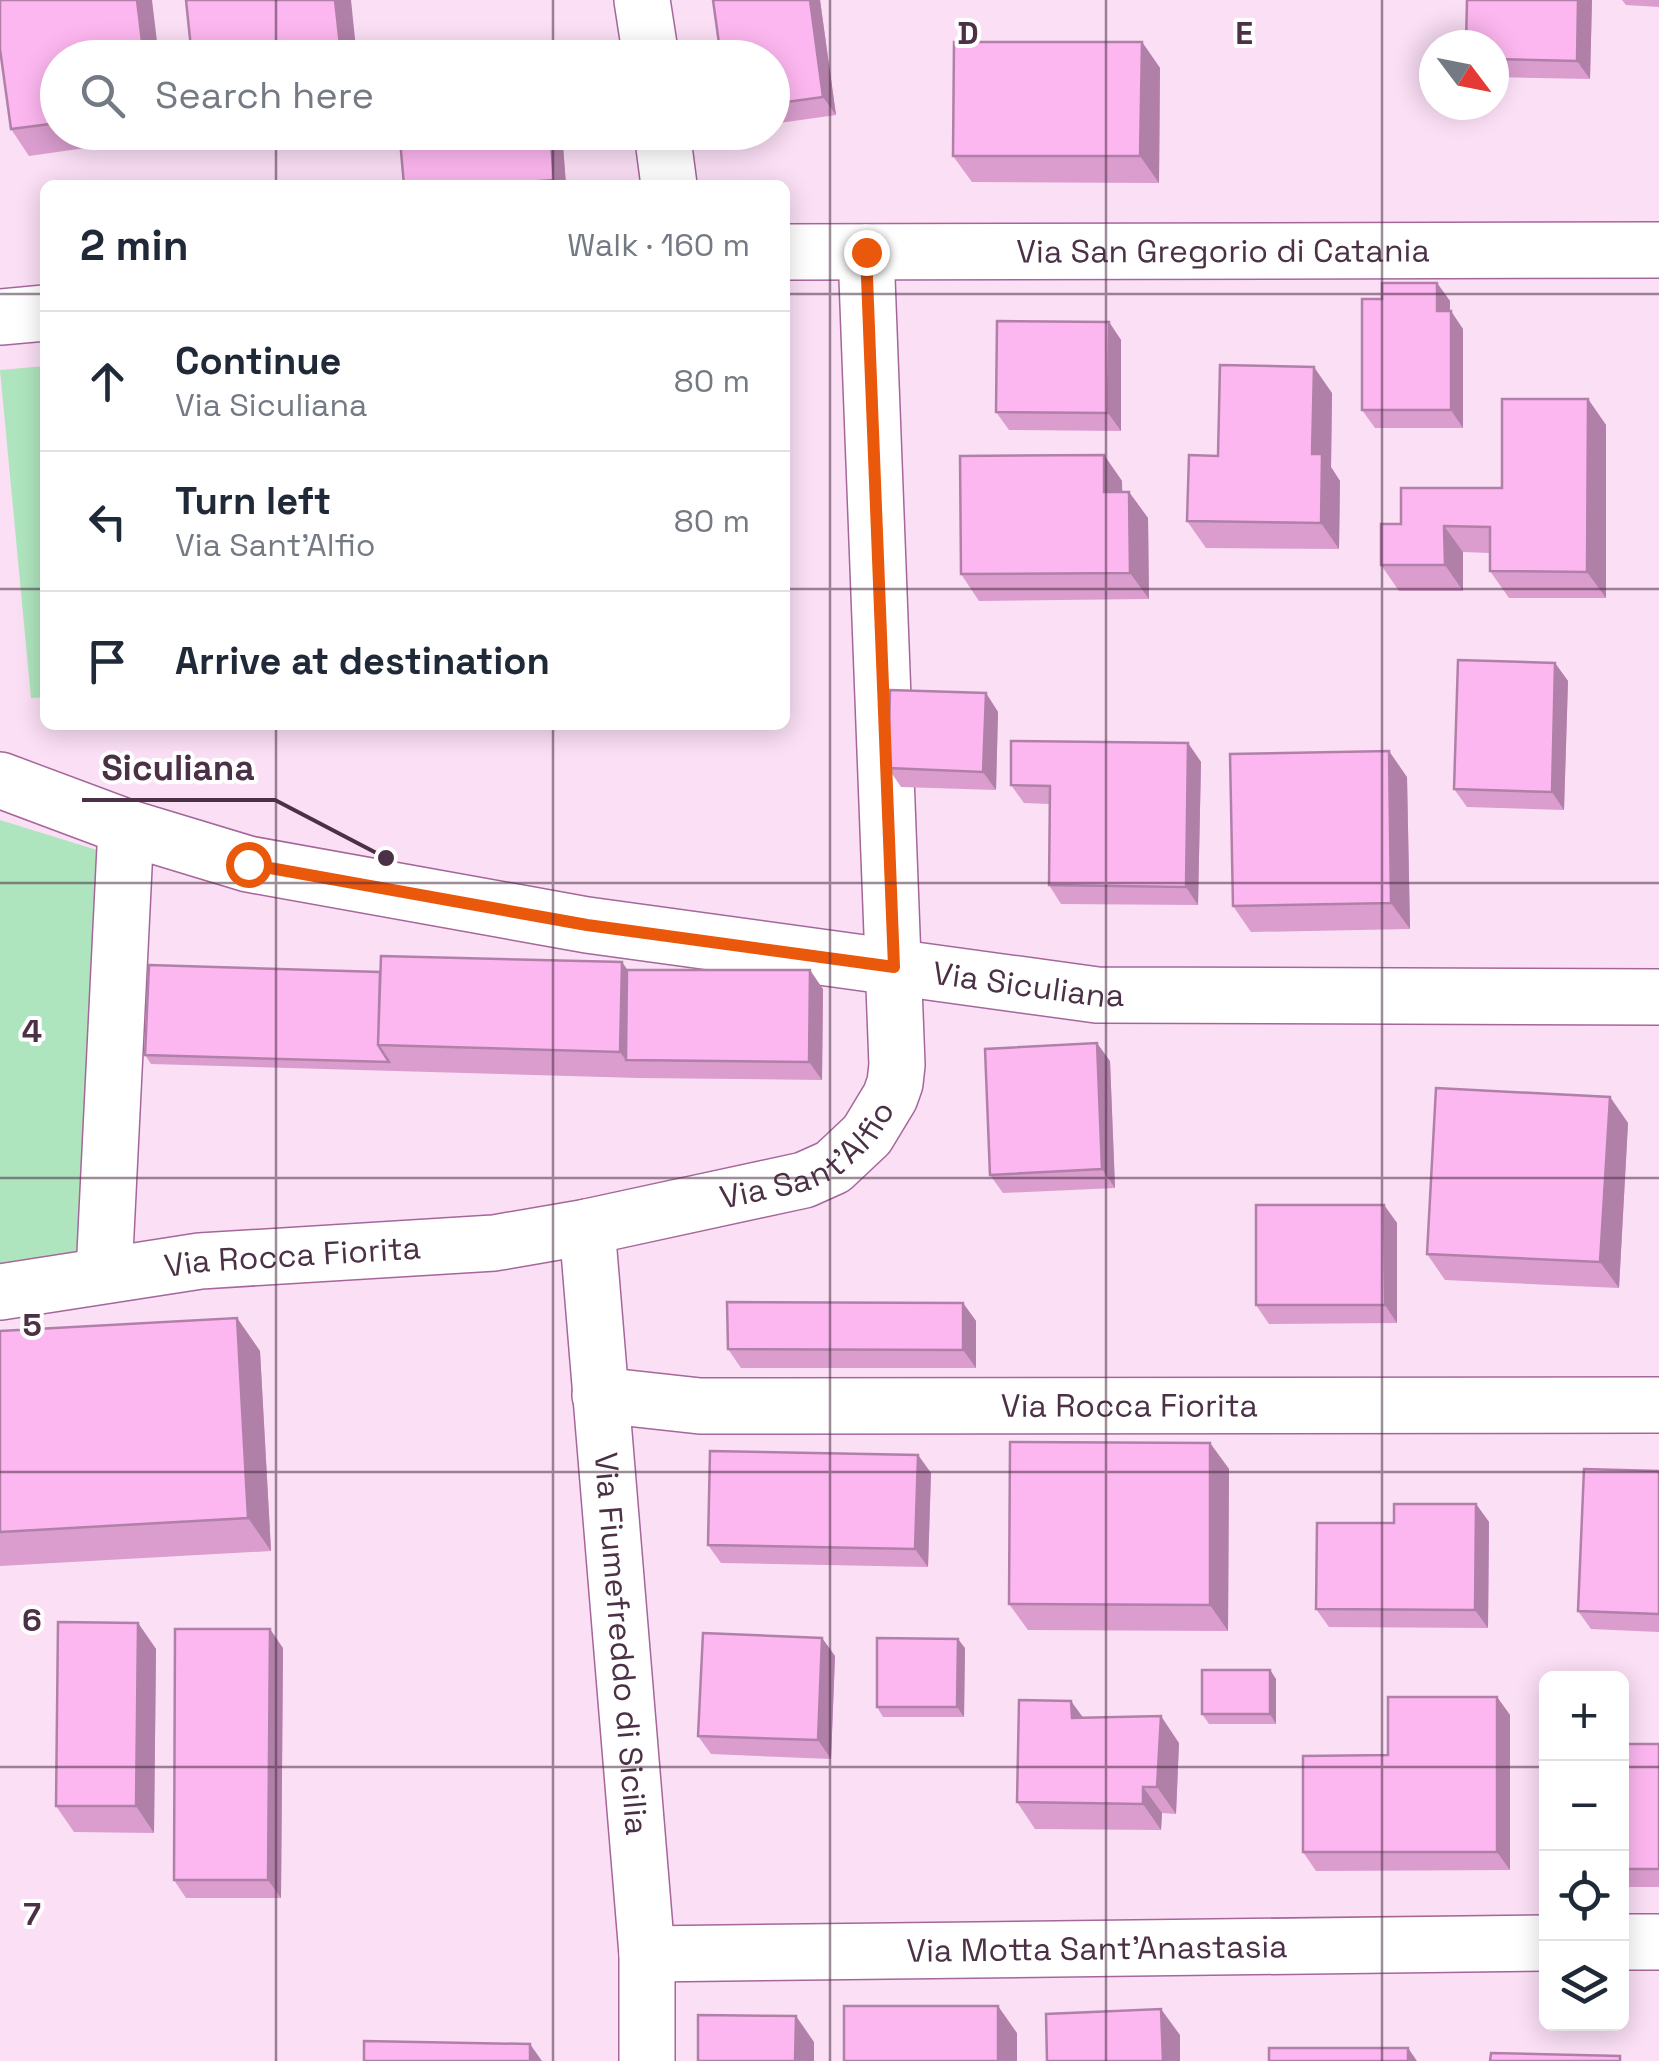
<!DOCTYPE html>
<meta charset="utf-8">
<style>
:root{--surface:#fff;--page:#f2f2f3;--text:#1f2937;--muted:#747a83;--line:#e0e1e3}
body{margin:0;font-family:"Space Grotesk",sans-serif;background:var(--page);color:var(--text)}
.controls{position:absolute;right:30px;bottom:30px;display:grid;overflow:hidden;border-radius:15px;box-shadow:0 5px 25px #0003}
.controls button{width:90px;height:90px;display:grid;place-items:center;padding:0;border:0;border-bottom:2px solid var(--line);background:var(--surface);color:var(--text);font:50px sans-serif}
.compass{position:absolute;left:1419px;top:30px;width:90px;height:90px;border-radius:50%;background:var(--surface);box-shadow:0 5px 25px #0003;rotate:122deg}
.stop{position:absolute;width:30px;height:30px;margin:-22px;border:8px solid #ea580c;border-radius:50%;background:#fff}
.stop.end{background:#ea580c;border-color:#fff;box-shadow:0 2px 10px #0008}
.list{margin:0;padding:0;list-style:none}
h2{display:flex;justify-content:space-between;align-items:center;height:130px;margin:0;padding:0 40px;font-size:42px}
h2 small{font-size:32px;font-weight:400;color:var(--muted)}
.list li{display:grid;grid-template-columns:65px 1fr auto;gap:30px;align-items:center;box-sizing:border-box;height:140px;padding:0 40px;border-top:2px solid var(--line)}
.list b{display:block;font-size:38px;white-space:nowrap}
.list p{margin:0;font-size:32px;white-space:nowrap;color:var(--muted)}
.list em{font-size:32px;font-style:normal;color:var(--muted)}
.icon{flex:none;width:55px;height:55px;fill:none;stroke:currentColor;stroke-width:2;stroke-linecap:round;stroke-linejoin:round}
.map{position:relative;flex:none;width:1659px;height:2061px;overflow:hidden}
.search{position:absolute;background:var(--surface);box-shadow:0 5px 25px #0003;left:40px;top:40px;width:750px;height:110px;display:flex;align-items:center;gap:25px;box-sizing:border-box;padding:0 35px;border-radius:55px;color:var(--muted);font-size:38px}
.panel{position:absolute;background:var(--surface);box-shadow:0 5px 25px #0003;left:40px;top:180px;width:750px;height:550px;border-radius:15px}
.map>svg:first-child{display:block}
</style>
<div class="map">
<svg width="1659" height="2061" viewBox="0 0 1659 2061">
<rect width="100%" height="100%" fill="#fbdff5"/>
<!-- green -->
<path fill="#afe5be" d="M45,366V697L31,698L0,370Z
M0,820L113,855L98,1266L0,1282Z"/>
<g fill="none" stroke-linecap="round" stroke-linejoin="round">
<defs>
<g id="street">
<path d="M642,0L651,58"/>
<path d="M662,132L669,185"/>
<path id="s1" d="M785,252L1659,250"/>
<path d="M0,317L45,313"/>
<path id="s2" d="M0,780L126,827L248,864L587,925L1097,995L1659,997"/>
<path id="s3" d="M587,1227L647,1954V2061"/>
<path d="M104,1274L126,827"/>
<path id="s4" d="M0,1292L200,1261L494,1243L587,1227L804,1180L833,1167L867,1135L890,1097L895,1083L897,1065L866,252"/>
<path id="s5" d="M600,1395L700,1406L1659,1405"/>
<path d="M1622,1942H1659"/>
<path id="s6" d="M647,1954L1546,1943"/>
</g>
</defs>
<!-- street casing -->
<use href="#street" stroke="#a5679a" stroke-width="58"/>
<!-- street -->
<use href="#street" stroke="#fff" stroke-width="55"/>
</g>
<!-- wall -->
<path fill="#da9dce" d="M820,0L836,115L772,124V58Z
M1592,0L1590,79L1494,77V45Z
M1622,0H1659V7L1626,5Z
M1142,42L1160,68L1159,183L972,182L953,156Z
M58,58V132H169L170,136L29,156L11,129Z
M460,132H562L566,185H404L460,135Z
M1437,283L1450,301V311L1463,329V428H1375L1362,410L1382,299Z
M1109,322L1121,340V431L1009,430L996,412Z
M1332,393L1331,467L1340,481L1339,549L1206,548L1187,521L1218,456Z
M1588,399L1606,425V598H1509L1490,571V553L1463,552V591H1399L1381,565L1401,524L1502,488Z
M1104,455L1122,481V492H1129L1148,518L1149,599L979,601L961,574Z
M1555,663L1568,681L1564,810L1467,807L1454,789Z
M986,693L998,712L996,790L901,787L888,768Z
M1188,743L1201,762L1198,905L1061,904L1049,885L1050,804L1024,803L1011,785Z
M1407,777L1410,929L1251,932L1233,906Z
M622,962L627,970L823,989L822,1080L639,1078L151,1064L145,1055L380,972Z
M1110,1061L1115,1188L1003,1193L990,1175Z
M1610,1097L1628,1123L1619,1288L1445,1280L1427,1254Z
M1384,1205L1397,1223V1323L1269,1324L1256,1305Z
M963,1303L976,1321V1368H741L728,1349Z
M237,1318L260,1351L271,1551L0,1566V1331Z
M1210,1443L1229,1469L1228,1631L1028,1630L1009,1604Z
M918,1455L931,1473L928,1567L721,1563L708,1545Z
M1659,1471V1632L1591,1629L1578,1611Z
M1476,1504L1489,1522L1488,1628L1329,1627L1316,1609L1394,1523Z
M138,1623L156,1649L154,1833L74,1832L56,1806Z
M822,1638L835,1656L831,1759L711,1754L698,1736Z
M283,1648L281,1898H186L174,1880Z
M965,1648L964,1717H883L877,1707Z
M1270,1670L1276,1679V1724H1209L1202,1714Z
M1497,1697L1510,1715V1870L1316,1871L1303,1852Z
M1083,1717L1179,1743L1176,1814L1162,1813L1161,1830L1035,1829L1017,1802Z
M1622,1744H1659V1887H1622Z"/>
<!-- shaded-wall -->
<path fill="#b180a8" d="M137,0H152L159,58H144Z
M335,0H351L357,58H343L341,54Z
M810,0H820L836,115L823,97Z
M1578,0H1592L1590,79L1577,61Z
M1142,42L1160,68L1159,183L1140,156Z
M550,132H562L566,185H558L554,180Z
M1437,283L1450,301V329L1437,311Z
M1451,311L1463,329V428L1451,410Z
M1109,322L1121,340V431L1108,413Z
M1314,367L1332,393L1331,467L1340,481L1339,549L1321,523L1312,454Z
M1588,399L1606,425V598L1587,572Z
M1104,455L1122,481L1123,518L1104,492Z
M1129,492L1148,518L1149,599L1130,573Z
M1444,526L1463,552V591L1445,565Z
M1555,663L1568,681L1564,810L1552,792Z
M986,693L998,712L996,790L983,772Z
M1188,743L1201,762L1198,905L1186,887Z
M1389,751L1407,777L1410,929L1391,903Z
M622,962L640,988L626,1060L620,1052Z
M810,970L823,989L822,1080L809,1062Z
M1097,1043L1110,1061L1115,1188L1102,1169Z
M1610,1097L1628,1123L1619,1288L1600,1262Z
M1384,1205L1397,1223V1323L1385,1305Z
M963,1303L976,1321V1368L963,1350Z
M237,1318L260,1351L271,1551L248,1518Z
M1210,1443L1229,1469L1228,1631L1210,1605Z
M918,1455L931,1473L928,1567L915,1549Z
M1476,1504L1489,1522L1488,1628L1475,1610Z
M138,1623L156,1649L154,1833L136,1806Z
M270,1629L283,1648L281,1898L268,1880Z
M822,1638L835,1656L831,1759L818,1740Z
M958,1639L965,1648L964,1717L957,1707Z
M1270,1670L1276,1679V1724L1270,1714Z
M1497,1697L1510,1715V1870L1497,1852Z
M1071,1701L1090,1727L1072,1718Z
M1161,1716L1179,1743L1176,1814L1157,1787Z
M1143,1787L1162,1813L1161,1830L1143,1804Z
M998,2006L1017,2033V2061H998Z
M1161,2009L1180,2035V2061H1163Z
M796,2016L814,2042V2061H795Z
M530,2044L542,2061H530Z
M1408,2048L1417,2061H1408Z"/>
<!-- building -->
<path fill="#fdb7f0" stroke="#b180a8" stroke-width="2.5" d="M0,0H137L144,58H58V123L11,129L0,49Z
M186,0H335L341,54L315,58H192Z
M713,0H810L823,97L772,104V58H721Z
M1467,0H1578L1577,61L1494,59V45H1466Z
M954,42H1142L1140,156H953Z
M460,132H550L554,180L483,185H404L400,140L460,135Z
M1382,283H1437V311H1451V410H1362V299H1382Z
M997,321L1109,322L1108,413L996,412Z
M1220,365L1314,367L1312,454H1322L1321,523L1187,521L1189,455L1218,456Z
M1502,399H1588L1587,572L1490,571V527L1444,526L1445,565H1381V524H1401V488H1502Z
M1104,455V492H1129L1130,573L961,574L960,456Z
M1458,660L1555,663L1552,792L1454,789Z
M890,690L986,693L983,772L888,768Z
M1011,741L1188,743L1186,887L1049,885L1050,786L1011,785Z
M1389,751L1391,903L1233,906L1230,754Z
M381,956L622,962L620,1052L378,1045Z
M149,965L380,972L378,1045L389,1062L145,1055Z
M627,970H810L809,1062L626,1060Z
M1097,1043L1102,1169L990,1175L985,1049Z
M1436,1088L1610,1097L1600,1262L1427,1254Z
M1256,1205H1384L1385,1305H1256Z
M727,1302L963,1303V1350L728,1349Z
M237,1318L248,1518L0,1532V1331Z
M1010,1442L1210,1443V1605L1009,1604Z
M710,1451L918,1455L915,1549L708,1545Z
M1584,1469L1659,1471V1614L1578,1611Z
M1394,1504H1476L1475,1610L1316,1609L1317,1523H1394Z
M58,1622L138,1623L136,1806H56Z
M175,1629H270L268,1880H174Z
M703,1633L822,1638L818,1740L698,1736Z
M877,1638L958,1639L957,1707H877Z
M1202,1670H1270V1714H1202Z
M1388,1697H1497V1852H1303V1756L1388,1755Z
M1019,1700L1071,1701L1072,1718L1161,1716L1157,1787H1143V1804L1017,1802Z
M1622,1744H1659V1869H1622Z
M844,2006H998V2061H844Z
M1161,2009L1163,2061H1047L1046,2014Z
M698,2015L796,2016L795,2061H698Z
M364,2041L530,2044V2061H364Z
M1269,2048H1408V2061H1269Z
M1491,2053L1620,2056V2061H1490Z"/>
<g fill="none" stroke-linecap="round" stroke-linejoin="round">
<!-- route -->
<path stroke="#ea580c" stroke-width="12" d="M248,864L587,925L894,967L866,252"/>
</g>
<!-- grid -->
<path fill="none" stroke="#4b3046" stroke-width="2.5" stroke-opacity="0.55" d="M276,0V58M553,0V58M830,0V2061M1106,0V2061M1382,0V2061M276,132V185M553,132V185M0,294H45M785,294H1659M0,589H45M785,589H1659M276,725V2061M553,725V2061M0,883H1659M0,1178H1659M0,1472H1659M0,1767H1546M1622,1767H1659"/>
<g text-anchor="middle" stroke-width="8" stroke-linejoin="round" paint-order="stroke">
<!-- street labels -->
<g font-size="32" fill="#4b3046" stroke="#fff">
<text dy="11" stroke="none"><textPath href="#s1" startOffset="438">Via San Gregorio di Catania</textPath></text>
<text dy="11" stroke="none"><textPath href="#s2" startOffset="1052">Via Siculiana</textPath></text>
<text dy="11" stroke="none"><textPath href="#s4" startOffset="828">Via Sant'Alfio</textPath></text>
<text dy="11" stroke="none"><textPath href="#s4" startOffset="295">Via Rocca Fiorita</textPath></text>
<text dy="11" stroke="none"><textPath href="#s5" startOffset="530">Via Rocca Fiorita</textPath></text>
<text dy="11" stroke="none"><textPath href="#s3" startOffset="418">Via Fiumefreddo di Sicilia</textPath></text>
<text dy="11" stroke="none"><textPath href="#s6" startOffset="450">Via Motta Sant'Anastasia</textPath></text>
</g>
</g>
<g font-size="32" text-anchor="middle" font-weight="bold" fill="#4b3046" stroke="#fff" stroke-width="8" stroke-linejoin="round" paint-order="stroke">
<text x="968" y="44">D</text>
<text x="1244" y="44">E</text>
<text x="32" y="1042">4</text>
<text x="32" y="1336">5</text>
<text x="32" y="1631">6</text>
<text x="32" y="1925">7</text>
</g>
<!-- callouts -->
<path fill="none" stroke="#4b3046" stroke-width="4" d="M386 858L275 800H82"/>
<circle fill="#4b3046" stroke="#fff" stroke-width="4" cx="386" cy="858" r="10"/>
<g font-size="35" text-anchor="middle" font-weight="bold" fill="#4b3046" stroke="#fff" stroke-width="8" stroke-linejoin="round" paint-order="stroke">
<text x="178" y="780">Siculiana</text>
</g>
</svg>
<div class="controls">
<button>+</button>
<button>−</button>
<button><svg class="icon" aria-label="locate" viewBox="0 0 24 24"><circle cx="12" cy="12" r="6"/><path d="M12 2v4M12 18v4M2 12h4M18 12h4"/></svg></button>
<button><svg class="icon" aria-label="layers" viewBox="0 0 24 24"><path d="M12 4l9 5-9 5-9-5zM3 14l9 5 9-5"/></svg></button>
</div>
<svg class="compass" viewBox="-18 -18 36 36"><path d="M0-13l5 13h-10z" fill="#e53935"/><path d="M0 13l5-13h-10z" fill="#747a83"/></svg>
<div class="stop" style="left:248px;top:864px"></div>
<div class="stop end" style="left:866px;top:252px"></div>
<div class="search"><svg class="icon" aria-label="search" viewBox="0 0 24 24"><circle cx="10" cy="10" r="6"/><path d="M15 15l6 6"/></svg>Search here</div>
<section class="panel">
<h2>2 min<small>Walk · 160 m</small></h2>
<ul class="list">
<li><svg class="icon" aria-label="ahead" viewBox="0 0 24 24"><path d="M12 20V5M6 11l6-6 6 6"/></svg><div><b>Continue</b><p>Via Siculiana</p></div><em>80 m</em></li>
<li><svg class="icon" aria-label="left" viewBox="0 0 24 24"><path d="M17 20v-9H6M10 6l-5 5 5 5"/></svg><div><b>Turn left</b><p>Via Sant'Alfio</p></div><em>80 m</em></li>
<li><svg class="icon" aria-label="arrive" viewBox="0 0 24 24"><path d="M6 21V4h12l-3 4 3 4H6"/></svg><div><b>Arrive at destination</b></div></li>
</ul>
</section>
</div>
